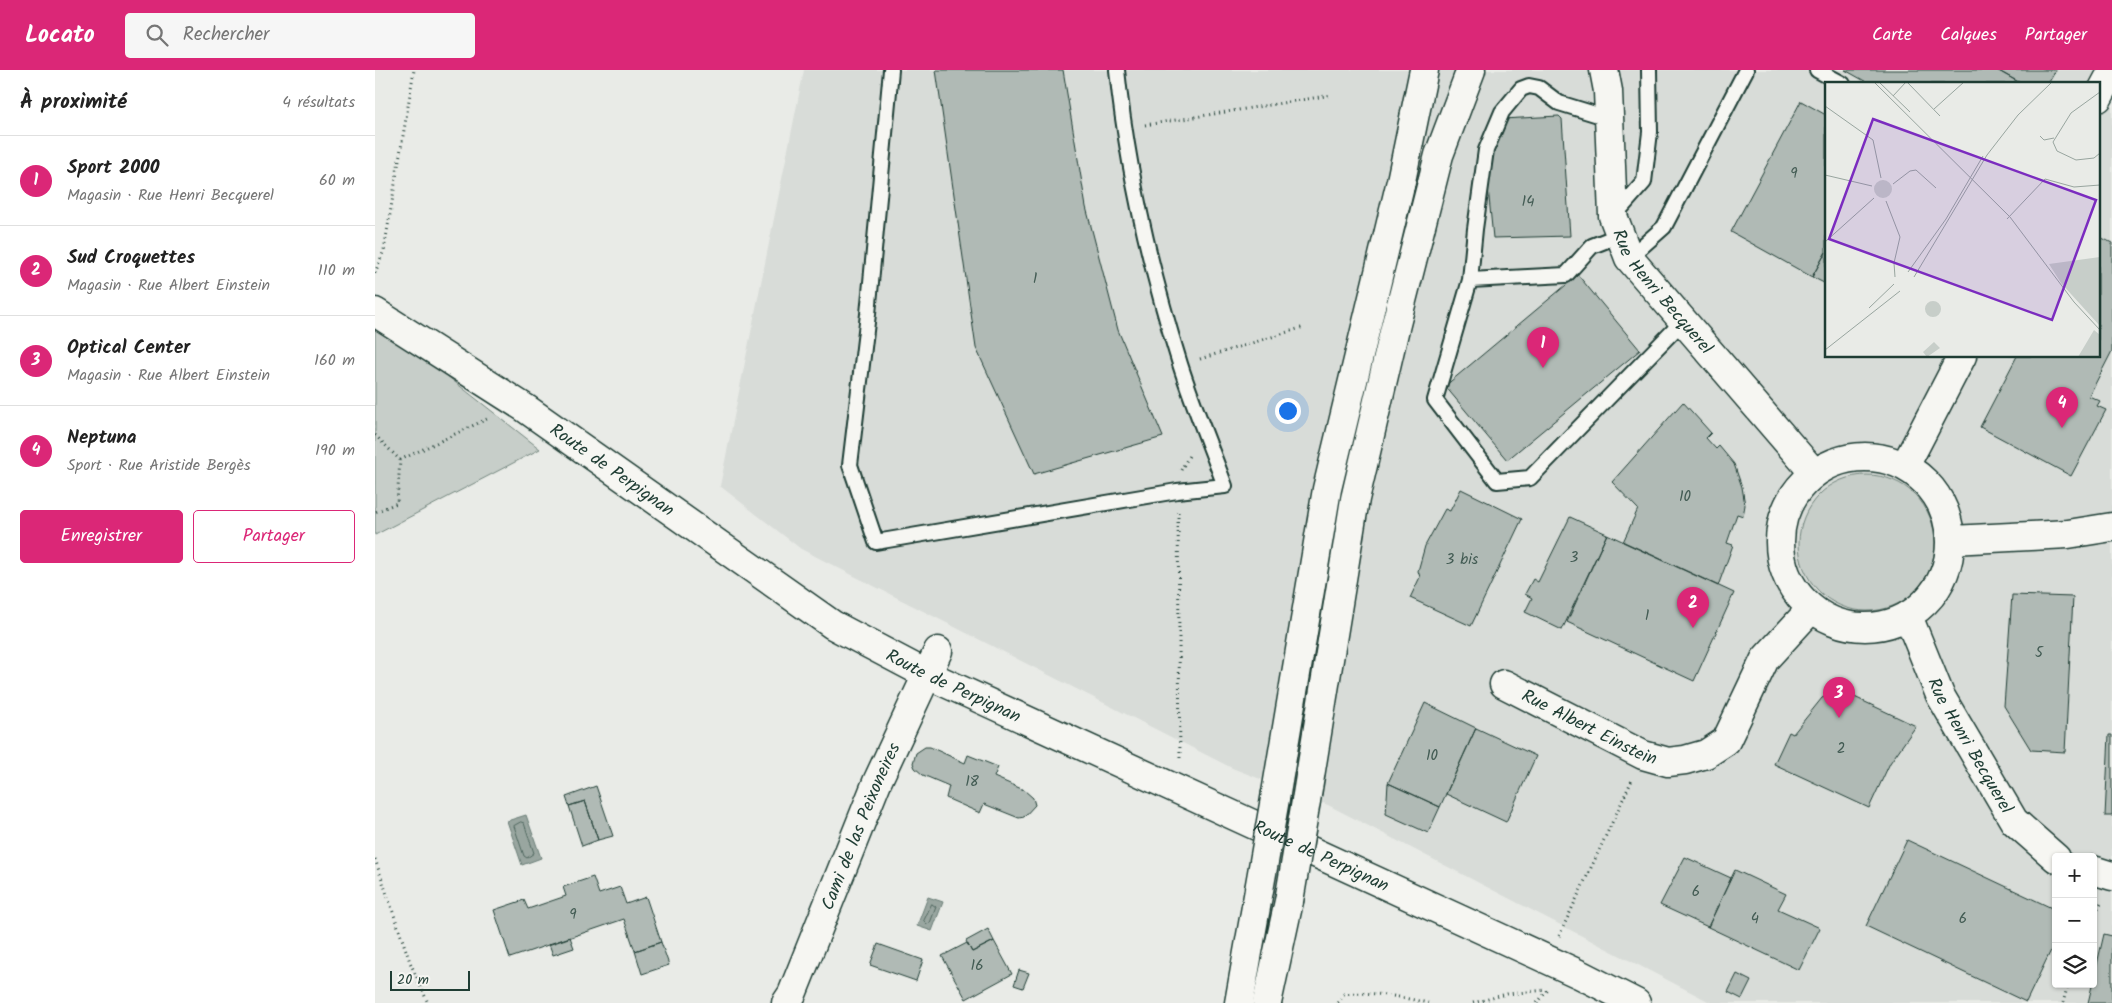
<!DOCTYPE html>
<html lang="fr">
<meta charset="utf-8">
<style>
:root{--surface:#fff;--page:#f6f6f6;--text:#222;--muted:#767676;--line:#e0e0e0;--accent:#db2777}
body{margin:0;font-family:Kalam,sans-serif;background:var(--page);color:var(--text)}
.controls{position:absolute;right:15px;bottom:15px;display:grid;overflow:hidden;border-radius:5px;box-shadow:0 1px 4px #0004}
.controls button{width:45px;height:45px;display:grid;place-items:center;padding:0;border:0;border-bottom:1px solid var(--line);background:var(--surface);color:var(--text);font:25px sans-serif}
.scale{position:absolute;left:15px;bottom:12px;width:80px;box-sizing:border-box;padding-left:5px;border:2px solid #1f3d34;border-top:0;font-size:14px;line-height:18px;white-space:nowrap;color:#1f3d34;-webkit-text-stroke:4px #f6f6f2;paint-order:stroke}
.you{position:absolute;left:912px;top:340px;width:18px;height:18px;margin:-12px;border:4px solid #fff;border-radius:50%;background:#1a73e8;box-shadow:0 0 0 8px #1a73e833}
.badge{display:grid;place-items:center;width:32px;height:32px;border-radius:50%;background:var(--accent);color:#fff;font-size:16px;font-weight:700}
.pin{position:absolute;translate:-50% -41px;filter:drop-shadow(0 1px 2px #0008)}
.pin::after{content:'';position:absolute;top:26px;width:18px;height:15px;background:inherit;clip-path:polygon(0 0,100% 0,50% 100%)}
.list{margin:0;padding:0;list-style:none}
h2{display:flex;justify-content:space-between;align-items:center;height:65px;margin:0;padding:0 20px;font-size:21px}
h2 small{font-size:16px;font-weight:400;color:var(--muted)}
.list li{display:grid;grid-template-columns:32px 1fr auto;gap:15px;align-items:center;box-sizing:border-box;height:90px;padding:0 20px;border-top:1px solid var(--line)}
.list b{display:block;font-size:19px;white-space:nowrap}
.list p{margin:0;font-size:16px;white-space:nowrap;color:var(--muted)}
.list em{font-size:16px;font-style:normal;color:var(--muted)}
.actions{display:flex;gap:10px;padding:15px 20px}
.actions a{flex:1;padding:11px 0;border:1px solid var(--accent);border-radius:5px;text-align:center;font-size:18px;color:var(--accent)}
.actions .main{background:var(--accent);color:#fff}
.icon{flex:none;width:28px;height:28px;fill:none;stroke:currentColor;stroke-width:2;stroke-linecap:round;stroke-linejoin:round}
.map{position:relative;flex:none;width:1737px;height:933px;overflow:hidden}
header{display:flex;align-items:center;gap:30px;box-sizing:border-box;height:70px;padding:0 25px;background:var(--accent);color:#fff}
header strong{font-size:24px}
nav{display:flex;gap:28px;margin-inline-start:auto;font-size:18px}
.search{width:350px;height:45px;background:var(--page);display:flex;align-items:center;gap:12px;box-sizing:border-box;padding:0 18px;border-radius:5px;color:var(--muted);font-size:19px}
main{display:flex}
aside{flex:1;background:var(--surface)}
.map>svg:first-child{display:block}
</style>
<header>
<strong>Locato</strong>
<div class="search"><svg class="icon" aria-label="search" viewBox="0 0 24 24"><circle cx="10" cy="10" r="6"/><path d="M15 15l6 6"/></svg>Rechercher</div>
<nav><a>Carte</a><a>Calques</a><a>Partager</a></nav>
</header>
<main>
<aside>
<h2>À proximité<small>4 résultats</small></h2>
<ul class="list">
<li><span class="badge">1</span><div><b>Sport 2000</b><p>Magasin · Rue Henri Becquerel</p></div><em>60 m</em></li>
<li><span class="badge">2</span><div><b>Sud Croquettes</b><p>Magasin · Rue Albert Einstein</p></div><em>110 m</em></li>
<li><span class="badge">3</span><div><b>Optical Center</b><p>Magasin · Rue Albert Einstein</p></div><em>160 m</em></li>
<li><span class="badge">4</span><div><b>Neptuna</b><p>Sport · Rue Aristide Bergès</p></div><em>190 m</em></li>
</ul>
<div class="actions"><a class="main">Enregistrer</a><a>Partager</a></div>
</aside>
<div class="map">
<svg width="1737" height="933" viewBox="0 0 1737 933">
<rect width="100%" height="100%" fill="#e9ebe7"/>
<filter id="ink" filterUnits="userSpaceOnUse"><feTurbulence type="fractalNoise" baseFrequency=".02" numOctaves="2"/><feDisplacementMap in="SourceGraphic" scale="10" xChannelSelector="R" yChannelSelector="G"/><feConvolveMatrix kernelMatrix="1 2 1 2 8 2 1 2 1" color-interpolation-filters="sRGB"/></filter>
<g filter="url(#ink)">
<!-- built -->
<path fill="#d8dcd8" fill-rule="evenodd" d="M429,0H1737V933H1337L953,735L857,698L426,479L345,416ZM1451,14H1723V286H1451ZM1681,787H1718V914H1681Z"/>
<!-- green -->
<path fill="#c7cec9" stroke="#73867e" d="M0,258L34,276L165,379L0,465Z
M1424 473a68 68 0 1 1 136 0a68 68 0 1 1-136 0Z"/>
<!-- water -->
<path fill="#99a6a0" stroke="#687c75" d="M151,745L166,788L147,795L132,751Z
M553,827L568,832L557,861L542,856Z"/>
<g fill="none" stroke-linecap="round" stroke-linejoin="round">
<!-- shore -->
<path stroke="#50675f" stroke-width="1" d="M146,752L149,753L159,783L152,788L149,786L139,756Z
M557,834L561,837L555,853L552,854L549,851Z"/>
</g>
<!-- building -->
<path fill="#b0bab5" stroke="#1f3d34" d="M561,0H688L711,137L743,260L788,367L659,404L601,278Z
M1470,0H1622L1647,14H1495Z
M1622,0H1681L1673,14H1647Z
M1426,31L1451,45V182L1437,207L1356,162Z
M1184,46L1187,49L1195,166L1118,168L1111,97L1127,49Z
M1723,166L1737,173V281L1714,326L1725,331L1722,336L1731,340L1696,406L1605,357L1642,286H1723Z
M1451,182V214L1437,207Z
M1203,205L1265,280L1132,390L1070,316Z
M1308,332L1336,363L1331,368L1341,379L1344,376L1359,394L1367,417L1370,435L1368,446L1362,444L1352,473L1358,475L1343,516L1248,472L1263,439L1237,412Z
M1086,419L1147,449L1096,556L1035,528L1045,507L1043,501L1050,476L1070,439L1075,441Z
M1195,447L1232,464L1187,560L1150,542L1157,528L1150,524L1158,509L1163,512Z
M1232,464L1359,523L1319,611L1192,552Z
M1637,525L1698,527L1690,682L1656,680L1629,636Z
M1459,622L1471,623L1541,656L1515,693L1494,738L1399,694L1414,662L1418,664L1447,628Z
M1050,633L1101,658L1065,737L1013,713Z
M1101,658L1161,686L1131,752L1071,724Z
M1734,665H1737V746H1730Z
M550,677H555L590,693L593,685L623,697L619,707L649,720L658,728L660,735L649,747L644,748L609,734L605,743L571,728L574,716L548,705L540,698L538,693L541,683Z
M1013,713L1065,737L1053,763L1011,744Z
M221,716L238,766L223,770L210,731L194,736L191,727Z
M210,731L223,770L207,776L194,736Z
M1532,770L1681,840V870L1651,932L1491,856Z
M1310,787L1356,808L1333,857L1285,835Z
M1360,800L1411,824L1403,839L1445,858L1424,900L1333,857Z
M218,807L224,824L245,817L251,834L271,827L286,872L260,881L249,849L135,888L119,840L149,830L153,839L191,826L188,817Z
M613,859L619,871L597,882L591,871Z
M1729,864L1737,866V933H1713Z
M195,867L199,878L178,885L174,874Z
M619,871L637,904L591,929L567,886L592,873L597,882Z
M286,872L294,895L267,904L260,881Z
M503,874L548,890L541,911L495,895Z
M644,900L654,903L648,918L639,915Z
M1362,904L1376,911L1367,929L1353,922Z"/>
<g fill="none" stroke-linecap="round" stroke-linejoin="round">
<defs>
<path id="lane" d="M516,0L493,244L475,395L501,472L802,421L850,416C835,375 818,335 805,294C776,201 752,96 742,0
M1442,0L1468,14
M1233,48L1184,33L1164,18L1154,16L1146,19L1127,42L1111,80L1100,159L1095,210L1060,330L1122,411L1155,408L1307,252
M1239,146L1269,112L1275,62L1274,0
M1254,188L1289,157L1371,0
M1095,210L1191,205L1217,176L1245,165"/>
<g id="street">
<path id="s1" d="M1229,0L1233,21L1238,146L1254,188L1439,403"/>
<path d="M1723,28L1737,2"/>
<circle cx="1490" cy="472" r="85"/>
<path d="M1530,396L1587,286"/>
<path d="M1577,470L1693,464L1737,457"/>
<path id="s2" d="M1533,546L1565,625L1639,751L1681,788"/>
<path id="s3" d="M1129,614L1268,685L1293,692L1310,690L1331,684L1351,671L1390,589L1436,539"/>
<path d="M1718,800L1737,806"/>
<path id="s4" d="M411,933L417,924L502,712L563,581"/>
</g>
<g id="secondary">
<path id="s5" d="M0,242L150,338L458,555L551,604L1206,905L1261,933"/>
<path d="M901,723L952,419L1026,111L1049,0"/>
<path d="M931,731L980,429L1020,258L1064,85L1096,0"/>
<path d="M864,933L884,820"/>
<path d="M892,933L914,831"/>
</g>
</defs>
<!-- lane casing -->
<use href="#lane" stroke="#1f3d34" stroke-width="18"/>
<!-- street casing -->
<use href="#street" stroke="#1f3d34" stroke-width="31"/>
<!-- secondary casing -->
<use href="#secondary" stroke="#1f3d34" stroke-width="31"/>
<!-- path -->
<path stroke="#1f3d34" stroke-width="3" stroke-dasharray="1 4" stroke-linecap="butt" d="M770,55L957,25
M0,203L9,180L39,0
M825,289L929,257
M0,365L25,390L22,433L0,442
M25,390L114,348
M806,400L815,384
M803,442L805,691
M0,789L35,892L53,933
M1718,847L1727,831
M1184,866L1257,710
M963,933L969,924C997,921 1026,927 1053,933
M1098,933L1132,924L1171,920
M1162,933L1173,920
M1688,933L1693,914"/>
<!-- lane -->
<use href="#lane" stroke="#f6f6f2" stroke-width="14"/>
<!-- street -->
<use href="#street" stroke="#f6f6f2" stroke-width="28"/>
<!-- secondary -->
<use href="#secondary" stroke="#f6f6f2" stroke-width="28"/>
<defs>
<path id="secondary-bridge" d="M884,820L901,723
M914,831L931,731"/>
</defs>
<!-- secondary-bridge casing -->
<use href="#secondary-bridge" stroke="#1f3d34" stroke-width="31" stroke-linecap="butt"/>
<!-- secondary-bridge -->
<use href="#secondary-bridge" stroke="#f6f6f2" stroke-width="28"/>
</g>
</g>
<g text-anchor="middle" stroke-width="5" stroke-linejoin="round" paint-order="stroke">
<!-- number labels -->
<g font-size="15" fill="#435c54">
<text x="1419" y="108">9</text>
<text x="1153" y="136">14</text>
<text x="660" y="213">1</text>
<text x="1310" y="431">10</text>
<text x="1199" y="492">3</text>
<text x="1087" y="494">3 bis</text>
<text x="1272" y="550">1</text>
<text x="1664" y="587">5</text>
<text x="1466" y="683">2</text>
<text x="1057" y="690">10</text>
<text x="597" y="716">18</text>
<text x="1321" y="826">6</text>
<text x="198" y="849">9</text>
<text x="1380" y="853">4</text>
<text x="1588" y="853">6</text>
<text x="602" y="900">16</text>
</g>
<!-- street labels -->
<g font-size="18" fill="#1f3d34" stroke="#f6f6f2">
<text dy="6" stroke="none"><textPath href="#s1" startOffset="238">Rue Henri Becquerel</textPath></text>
<text dy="6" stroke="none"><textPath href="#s5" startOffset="285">Route de Perpignan</textPath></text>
<text dy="6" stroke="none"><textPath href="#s5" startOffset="690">Route de Perpignan</textPath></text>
<text dy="6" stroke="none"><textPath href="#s3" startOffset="96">Rue Albert Einstein</textPath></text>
<text dy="6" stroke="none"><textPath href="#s2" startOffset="144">Rue Henri Becquerel</textPath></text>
<text dy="6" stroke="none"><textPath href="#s4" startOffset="192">Cami de las Peixoneires</textPath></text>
<text dy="6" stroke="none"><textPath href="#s5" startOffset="1095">Route de Perpignan</textPath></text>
</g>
</g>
<!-- overview -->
<g transform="translate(1450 12)">
<rect width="275" height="275" fill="#e9ebe7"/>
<path d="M49 107a9 9 0 1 1 18 0a9 9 0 1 1-18 0ZM275,175V244L236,201L224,182ZM100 227a8 8 0 1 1 16 0a8 8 0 1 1-16 0ZM269,248L275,253V275H253ZM109,260L115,266L102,275L98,270Z" fill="#c7cec9"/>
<path fill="none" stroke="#98a59f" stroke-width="1" d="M49,0L185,135L249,220L275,248M54,0L85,30M82,0L115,34M275,10L246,31L228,60L232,69L251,78L269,76L275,71M68,14L81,0M0,24L48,58L56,96M109,27L139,0M215,54L219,58L229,56M0,93L47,104M68,102L85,89L91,88L111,106M61,119L75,155L69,181L70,195M182,137L220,97L249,105L275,103M0,160L49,116M83,190L121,137L158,74M89,195L162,73L193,33L227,0M44,226L69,202M0,268L75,209"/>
<path fill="#7b2cbf" fill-opacity="0.15" stroke="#7b2cbf" stroke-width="2.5" d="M48,37L271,118L227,238L4,157Z"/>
<rect width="275" height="275" fill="none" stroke="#1f3d34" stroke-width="2.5"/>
</g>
</svg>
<div class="controls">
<button>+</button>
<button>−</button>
<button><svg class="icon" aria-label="layers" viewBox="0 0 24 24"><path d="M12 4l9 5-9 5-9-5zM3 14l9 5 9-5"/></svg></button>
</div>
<div class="scale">20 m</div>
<div class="you"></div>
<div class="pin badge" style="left:1168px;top:298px">1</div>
<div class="pin badge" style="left:1318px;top:558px">2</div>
<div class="pin badge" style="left:1464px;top:648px">3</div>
<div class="pin badge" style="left:1687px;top:358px">4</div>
</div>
</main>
